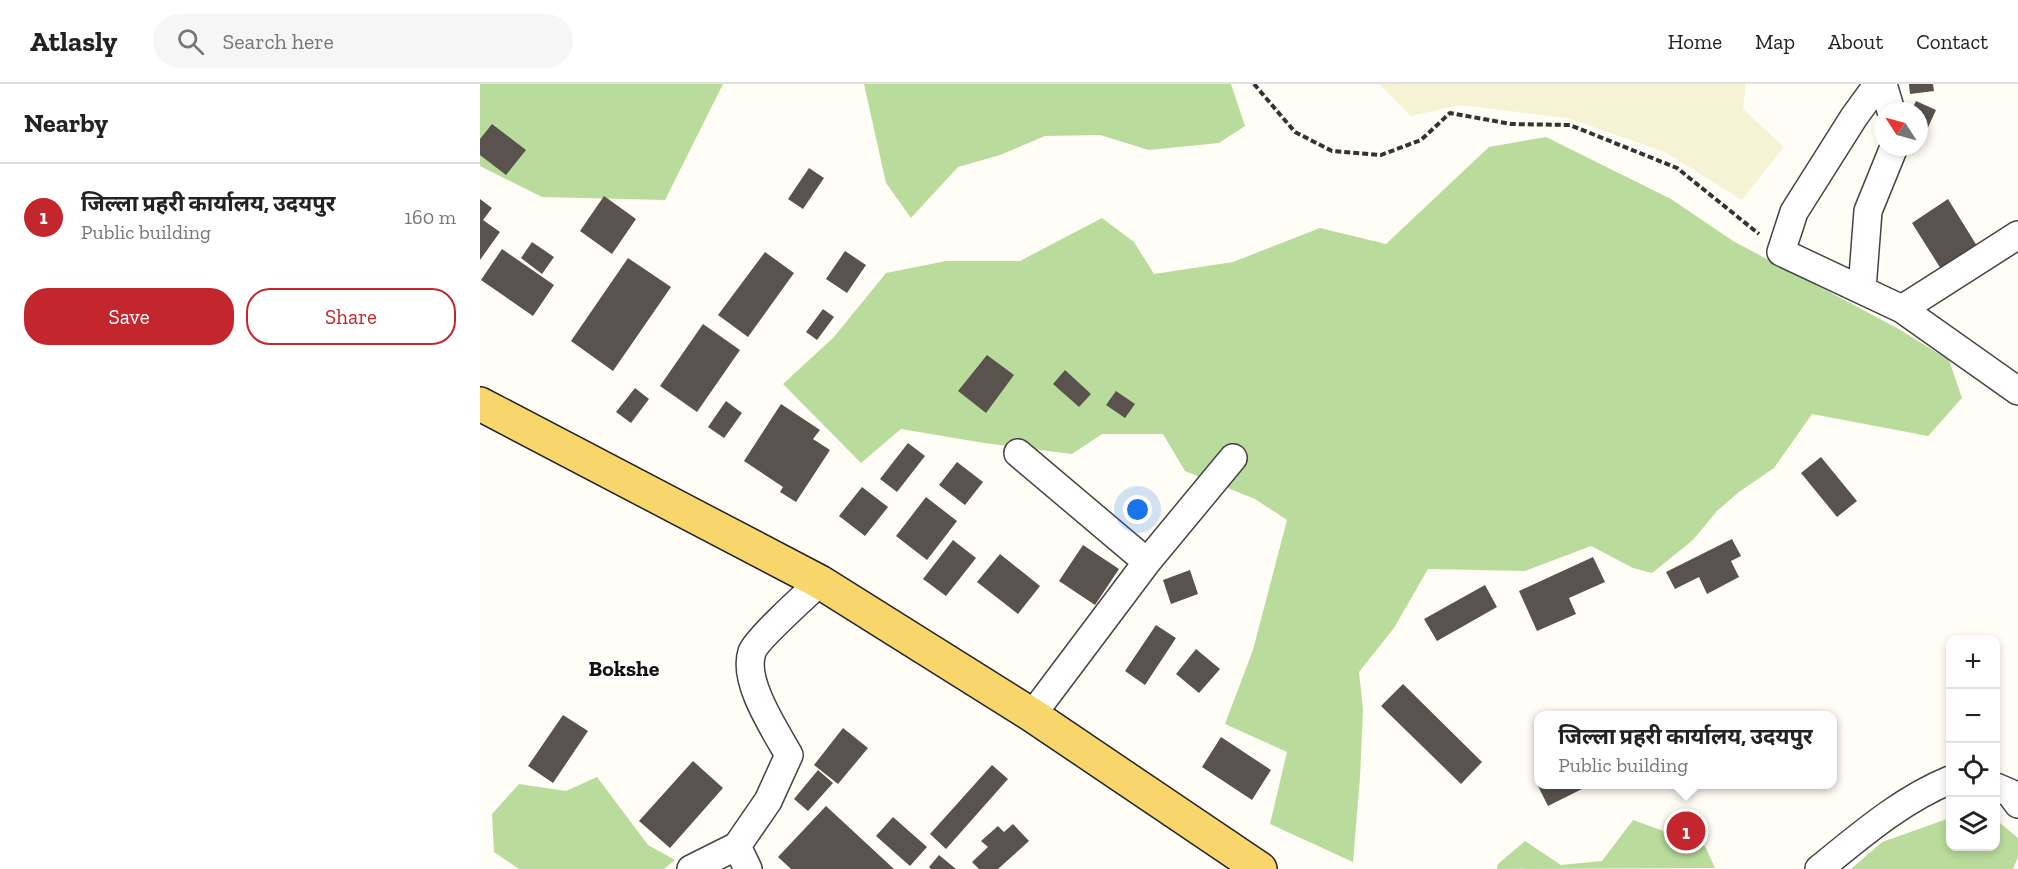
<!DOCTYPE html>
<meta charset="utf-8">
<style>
:root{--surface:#fff;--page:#f6f6f6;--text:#222;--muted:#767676;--line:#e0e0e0;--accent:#c4262e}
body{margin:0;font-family:"Zilla Slab","Noto Sans Devanagari",serif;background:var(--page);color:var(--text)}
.controls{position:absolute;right:18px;bottom:18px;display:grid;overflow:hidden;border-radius:12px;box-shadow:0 3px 9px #0003}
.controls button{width:54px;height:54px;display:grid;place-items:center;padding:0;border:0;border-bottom:2px solid var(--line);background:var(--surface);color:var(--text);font:30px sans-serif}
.compass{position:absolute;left:1394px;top:18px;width:54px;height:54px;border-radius:50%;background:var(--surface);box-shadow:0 3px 9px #0003;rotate:306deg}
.you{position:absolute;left:658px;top:426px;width:21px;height:21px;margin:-15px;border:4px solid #fff;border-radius:50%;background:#1a73e8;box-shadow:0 0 0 9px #1a73e833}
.badge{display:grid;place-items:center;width:39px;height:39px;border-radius:50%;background:var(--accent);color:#fff;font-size:20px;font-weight:700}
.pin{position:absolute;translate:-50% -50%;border:3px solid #fff;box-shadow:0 2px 6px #0006}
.popup{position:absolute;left:1054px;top:627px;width:303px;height:78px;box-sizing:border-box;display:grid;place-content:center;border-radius:12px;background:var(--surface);filter:drop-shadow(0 2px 4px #0005);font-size:20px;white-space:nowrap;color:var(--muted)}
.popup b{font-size:22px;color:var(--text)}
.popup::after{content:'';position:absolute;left:50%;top:100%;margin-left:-12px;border:12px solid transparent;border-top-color:var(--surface)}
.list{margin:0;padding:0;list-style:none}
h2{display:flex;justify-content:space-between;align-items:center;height:78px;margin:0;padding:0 24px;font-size:26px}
h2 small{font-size:20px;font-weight:400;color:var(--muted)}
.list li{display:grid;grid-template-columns:39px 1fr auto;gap:18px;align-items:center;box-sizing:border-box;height:108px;padding:0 24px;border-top:2px solid var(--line)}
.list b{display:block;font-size:22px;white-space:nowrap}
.list p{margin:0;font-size:20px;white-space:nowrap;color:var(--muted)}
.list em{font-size:20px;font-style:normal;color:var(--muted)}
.actions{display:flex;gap:12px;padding:18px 24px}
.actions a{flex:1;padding:14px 0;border:2px solid var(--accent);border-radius:24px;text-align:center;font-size:21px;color:var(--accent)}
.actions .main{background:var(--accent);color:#fff}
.icon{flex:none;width:33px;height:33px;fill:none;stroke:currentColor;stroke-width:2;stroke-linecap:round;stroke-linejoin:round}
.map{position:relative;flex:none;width:1538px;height:785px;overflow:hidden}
header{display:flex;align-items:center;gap:36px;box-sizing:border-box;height:84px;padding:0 30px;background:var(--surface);border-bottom:2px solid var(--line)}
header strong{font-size:28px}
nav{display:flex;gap:33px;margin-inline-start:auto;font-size:21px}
.search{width:420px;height:54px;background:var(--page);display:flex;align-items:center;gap:15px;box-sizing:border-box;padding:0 21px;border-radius:33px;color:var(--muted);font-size:22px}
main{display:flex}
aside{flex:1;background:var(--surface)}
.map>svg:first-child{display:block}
</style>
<header>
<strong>Atlasly</strong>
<div class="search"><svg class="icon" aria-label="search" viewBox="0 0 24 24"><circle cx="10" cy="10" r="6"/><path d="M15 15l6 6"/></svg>Search here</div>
<nav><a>Home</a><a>Map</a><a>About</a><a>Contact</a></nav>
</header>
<main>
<aside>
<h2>Nearby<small></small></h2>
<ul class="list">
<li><span class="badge">1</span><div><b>जिल्ला प्रहरी कार्यालय, उदयपुर</b><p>Public building</p></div><em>160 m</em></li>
</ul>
<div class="actions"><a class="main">Save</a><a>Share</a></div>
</aside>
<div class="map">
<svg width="1538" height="785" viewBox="0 0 1538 785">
<rect width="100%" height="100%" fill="#fffdf5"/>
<!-- farmland -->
<path fill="#f6f3d4" d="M899,0H1266L1263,25L1304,63L1262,116L1185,68L1087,34L980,21L931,32Z"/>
<!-- forest -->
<path fill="#b9dc9c" d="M0,0H243L185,116L62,113L0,82Z
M384,0H751L765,42L739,59L669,66L620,51L565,52L520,71L478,83L431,134L406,99Z
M1066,53L1191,115L1253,157L1417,244L1469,276L1482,314L1448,352L1332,330L1294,384L1259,408L1237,427L1213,456L1172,489L1153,484L1111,462L1045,487L948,485L914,544L879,588L883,625L880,693L873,778L790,740L807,668L745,640L773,566L807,436L775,415L705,387L683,350H622L592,370L504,359L421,345L381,379L303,300L354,253L406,189L466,177H540L622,134L654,158L674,190L753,178L840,144L906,160L1009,63Z
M117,693L168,761L195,776L184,785H39L14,768L12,730L39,700L86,707Z
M1467,735H1470V762H1516V739H1520L1538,754V773L1533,785H1371L1402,758Z
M1153,736L1225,762L1235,784L1017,785L1018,780L1045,757L1081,781L1122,777Z"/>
<!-- building -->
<path fill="#5a524d" d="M1429,0H1453L1454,7L1430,10Z
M1436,17L1456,26L1445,50L1439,47V27H1431Z
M12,40L46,66L26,91L0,71V55Z
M329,84L344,94L323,125L308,115Z
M124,112L156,135L132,170L100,147Z
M0,115L12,124L3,136L20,148L0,176Z
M1468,115L1497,162L1461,185L1432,139Z
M52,158L74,173L62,190L41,174Z
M22,165L74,201L53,232L1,196Z
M365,167L386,181L367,209L346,195Z
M285,168L314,189L268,253L238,231Z
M148,174L191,203L133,287L91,257Z
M343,225L354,233L337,256L326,248Z
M223,240L260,266L217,328L180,302Z
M507,271L534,291L506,329L478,307Z
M585,286L611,310L599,323L573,300Z
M155,304L169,315L151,339L136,328Z
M636,307L655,320L645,334L626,321Z
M246,317L262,329L244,354L228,343Z
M301,320L340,346L333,355L350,366L316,418L300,408L303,403L264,377Z
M428,359L445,372L417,408L400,395Z
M1341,373L1377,417L1357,433L1321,389Z
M477,378L503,398L485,421L459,401Z
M382,403L408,423L385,452L359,432Z
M446,413L477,437L447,476L416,452Z
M1252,455L1261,472L1251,477L1259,493L1227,510L1219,493L1195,505L1186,488Z
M473,456L496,474L466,512L443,495Z
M603,461L639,485L615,521L579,497Z
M520,470L560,502L538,530L497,498Z
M1113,473L1125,498L1089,514L1096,530L1057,547L1039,507Z
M710,486L718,510L691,520L683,496Z
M1005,501L1017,523L957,557L944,535Z
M676,541L696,554L665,601L645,587Z
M716,565L740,585L719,609L696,590Z
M923,600L1002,678L981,700L901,622Z
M83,631L108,647L73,699L48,682Z
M363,644L388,664L358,700L334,681Z
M741,653L791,686L772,716L722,683Z
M213,677L243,704L190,764L159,737Z
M512,681L528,695L466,765L450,750Z
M338,686L353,699L328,727L314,715Z
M1059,694V700H1112L1068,722L1055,696Z
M346,722L414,785H311L298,773Z
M413,733L447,763L430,782L396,752Z
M533,740L549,757L518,785H499L492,778L508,763L501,757L518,742L524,748Z
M459,771L476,785H451L449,783Z"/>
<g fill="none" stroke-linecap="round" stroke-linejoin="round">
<defs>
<path id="minor" d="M1398,0L1374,33L1314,128L1301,168L1422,225L1538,307
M1403,0L1411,27
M1382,205L1388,127L1414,63
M1422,225L1538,151
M538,369L667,478
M552,631L667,478L753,374
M1516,703L1530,709L1538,720
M257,762L268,785
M211,785L257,762L288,717L309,671C295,646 262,597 272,568C276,556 327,510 340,498
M1339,785C1380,752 1421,716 1470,696"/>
<path id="major" d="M0,320L340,498L552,631L780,785"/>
</defs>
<!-- minor casing -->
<use href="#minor" stroke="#444" stroke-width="30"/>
<!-- major casing -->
<use href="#major" stroke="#222" stroke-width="36"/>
<!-- path -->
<path stroke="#333" stroke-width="4" stroke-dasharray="6 3" stroke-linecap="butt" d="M774,0L815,48L852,67L901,71L941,56L970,29L1031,40L1090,41L1197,84L1279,150"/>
<!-- minor -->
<use href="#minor" stroke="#fff" stroke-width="27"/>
<!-- major -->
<use href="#major" stroke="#f9d66b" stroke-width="33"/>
</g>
<g text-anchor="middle" stroke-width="6" stroke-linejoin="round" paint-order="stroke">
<!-- neighbourhood labels -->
<g font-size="22" font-weight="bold" fill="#111" stroke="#fff">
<text x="144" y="592">Bokshe</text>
</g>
</g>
</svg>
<div class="controls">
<button>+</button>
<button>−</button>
<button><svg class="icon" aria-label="locate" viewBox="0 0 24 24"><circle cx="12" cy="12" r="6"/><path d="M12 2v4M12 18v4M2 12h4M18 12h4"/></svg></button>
<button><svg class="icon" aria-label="layers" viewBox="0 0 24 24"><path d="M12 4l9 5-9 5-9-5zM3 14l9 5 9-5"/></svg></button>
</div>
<svg class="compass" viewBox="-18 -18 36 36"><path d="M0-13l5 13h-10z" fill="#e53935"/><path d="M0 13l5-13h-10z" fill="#767676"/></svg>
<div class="you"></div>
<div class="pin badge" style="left:1206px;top:747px">1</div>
<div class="popup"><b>जिल्ला प्रहरी कार्यालय, उदयपुर</b>Public building</div>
</div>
</main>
